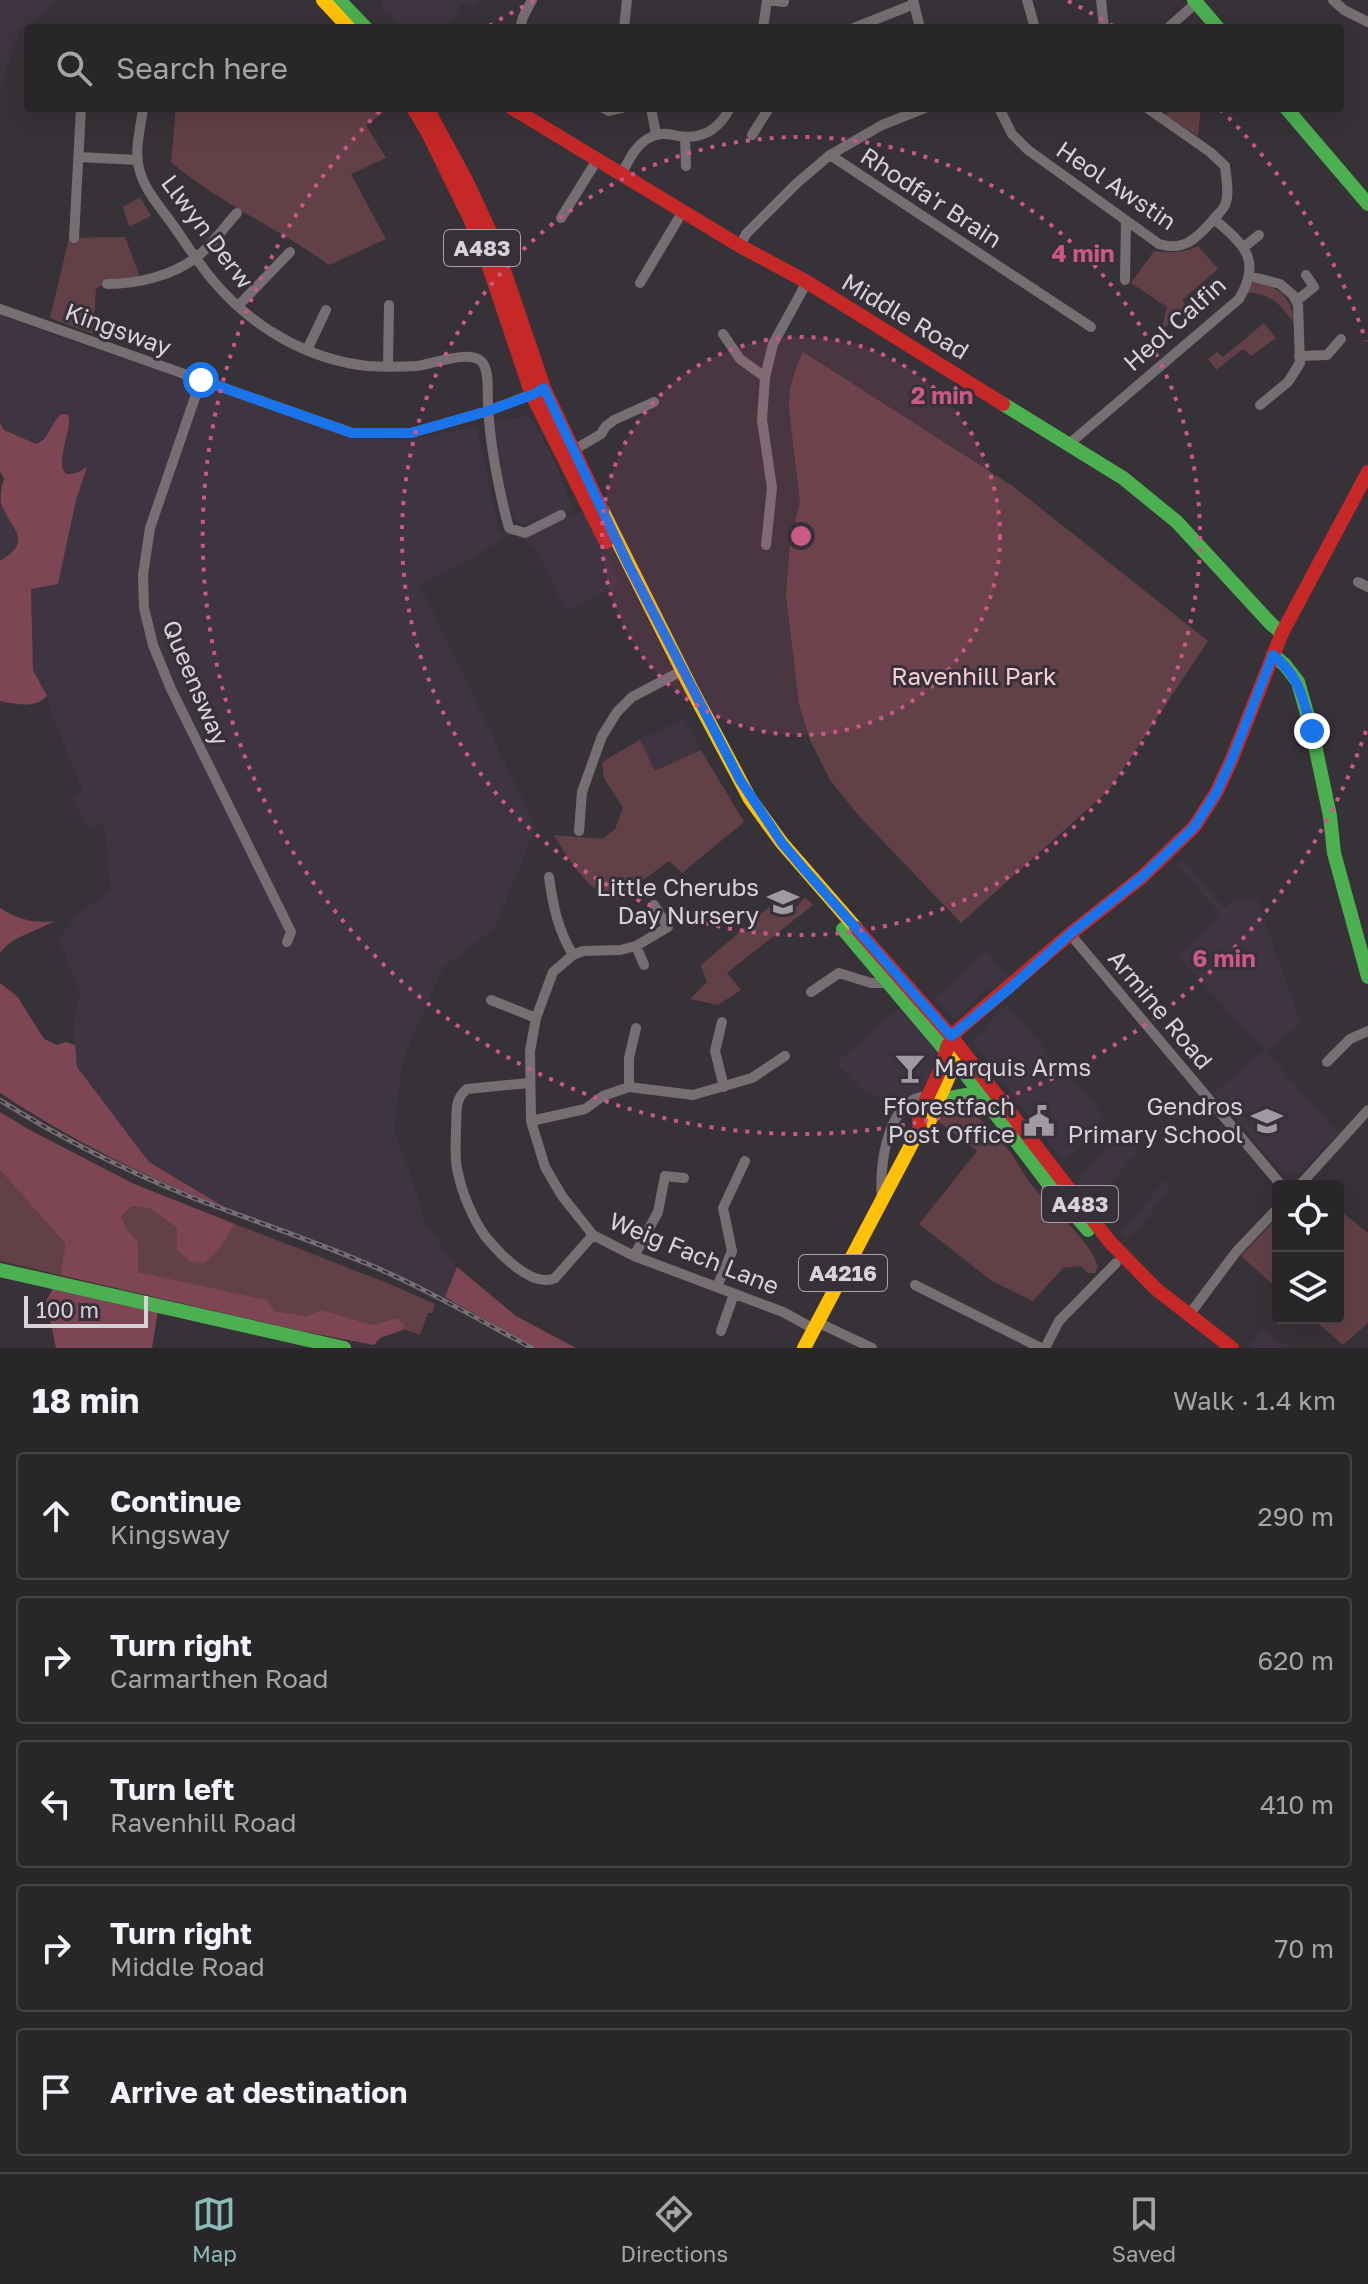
<!DOCTYPE html>
<meta charset="utf-8">
<style>
:root{--surface:#292629;--page:#353235;--text:#f1f3f6;--muted:#a5a5a8;--line:#454346;--accent:#8bbbb9}
body{margin:0;font-family:"Golos Text",sans-serif;background:var(--page);color:var(--text)}
.controls{position:absolute;right:24px;bottom:24px;display:grid;overflow:hidden;border-radius:8px;box-shadow:0 8px 32px #0002}
.controls button{width:72px;height:72px;display:grid;place-items:center;padding:0;border:0;border-bottom:2px solid var(--line);background:var(--surface);color:var(--text);font:40px sans-serif}
.scale{position:absolute;left:24px;bottom:20px;width:124px;box-sizing:border-box;padding-left:8px;border:4px solid #d8d3d9;border-top:0;font-size:22px;line-height:28px;white-space:nowrap;color:#d8d3d9;-webkit-text-stroke:6px #383039;paint-order:stroke}
.stop{position:absolute;width:24px;height:24px;margin:-18px;border:6px solid #1a73e8;border-radius:50%;background:#fff}
.stop.end{background:#1a73e8;border-color:#fff;box-shadow:0 2px 8px #0008}
.list{margin:0;padding:0;list-style:none}
h2{display:flex;justify-content:space-between;align-items:center;height:104px;margin:0;padding:0 32px;font-size:34px}
h2 small{font-size:26px;font-weight:400;color:var(--muted)}
.list li{display:grid;grid-template-columns:52px 1fr auto;gap:24px;align-items:center;box-sizing:border-box;height:128px;margin:0 16px 16px;padding:0 16px;border:2px solid var(--line);border-radius:8px}
.list b{display:block;font-size:30px;white-space:nowrap}
.list p{margin:0;font-size:26px;white-space:nowrap;color:var(--muted)}
.list em{font-size:26px;font-style:normal;color:var(--muted)}
.icon{flex:none;width:44px;height:44px;fill:none;stroke:currentColor;stroke-width:2;stroke-linecap:round;stroke-linejoin:round}
.map{position:relative;flex:none;width:1368px;height:1348px;overflow:hidden}
.search{position:absolute;background:var(--surface);box-shadow:0 8px 32px #0002;left:24px;right:24px;top:24px;height:88px;display:flex;align-items:center;gap:20px;box-sizing:border-box;padding:0 28px;border-radius:8px;color:var(--muted);font-size:30px}
.sheet{height:824px;background:var(--surface)}
nav{display:flex;justify-content:space-around;align-items:center;box-sizing:border-box;height:112px;border-top:2px solid var(--line);background:var(--surface);font-size:22px;color:var(--muted)}
nav a{display:grid;justify-items:center;gap:4px}
nav .on{color:var(--accent)}
.map>svg:first-child{display:block}
</style>
<div class="map">
<svg width="1368" height="1348" viewBox="0 0 1368 1348">
<rect width="100%" height="100%" fill="#373237"/>
<!-- built -->
<path fill="#3f3441" d="M0,0H56L53,7L20,30L0,88Z
M382,0H481L474,10L462,4L448,28H402L384,12Z
M0,315L73,342L216,389L347,436L396,441L477,427L500,534L583,511L621,584L566,612L538,551L516,532L453,568L420,584L536,827L495,928L443,968L403,1060L394,1130L412,1177L425,1223L457,1267L445,1297L330,1246L224,1207L149,1162L77,1067L73,1029L80,991L59,939L77,915L111,890L104,823L89,830L72,797L83,792L52,715L47,696L33,670L31,588L45,587L87,468L73,474L67,472L63,467L62,451L70,422L36,444L4,430L0,423Z
M530,416L555,461L573,509L520,525L507,508L494,421Z
M0,502L16,527L18,543L14,552L0,561Z
M684,718L701,750L655,771L640,740Z
M1183,859L1225,908L1234,899H1257L1301,1023L1267,1052L1338,1134L1299,1175L1285,1176L1213,1094L1265,1050L1178,957L1220,914L1177,865Z
M985,950L1011,977L977,996L961,1016L953,1018L949,1015L934,999Z
M1007,1004L1079,1089L1099,1109L1098,1111L1105,1116L1064,1163L1040,1131L1031,1125L1033,1122L973,1043V1040Z
M902,1006L938,1053L931,1075L920,1091L892,1109L881,1099L860,1088L836,1063Z
M1120,1131L1139,1151L1095,1201L1078,1181Z
M1164,1180L1170,1187L1144,1223L1125,1240L1118,1231L1136,1216Z
M1261,1329L1273,1337L1292,1348H1252L1249,1346Z"/>
<!-- green -->
<path fill="#624047" d="M176,108H390L366,125L386,158L351,174L386,239L329,265C278,228 219,203 171,162Z
M1174,108H1201L1198,136L1165,115Z
M140,197L151,216L129,227L123,207Z
M125,237L141,280L103,284L96,289L93,334L50,318L69,238Z
M1198,246L1218,269L1182,300L1187,307L1161,331L1167,307L1131,283L1154,251C1170,253 1183,253 1198,246Z
M1256,281C1281,289 1291,296 1294,323C1279,303 1273,295 1246,292L1250,285Z
M1264,323L1276,338L1251,356L1243,349L1216,370L1208,359L1217,352L1223,357Z
M803,352L1014,487L1208,641L1109,790L961,923L859,816L830,780L811,742L799,704L786,595L790,544L800,502L789,409L790,388L798,363Z
M640,740L655,771L701,750L744,822L682,873L669,861L616,900C587,891 569,860 554,835L603,839L615,829L623,808L604,778L602,762Z
M805,897L813,905L727,973L741,990L718,1005L690,999L707,982L701,965L769,907L778,917L786,910L790,914Z
M960,1104C976,1113 1000,1137 1010,1152C1019,1164 1025,1178 1035,1189C1051,1209 1093,1243 1098,1267L1095,1273H1088L1080,1266L1063,1268L1033,1301L992,1281L919,1224L977,1151L939,1122L937,1118L944,1107Z
M0,1170L67,1244L60,1275L0,1261Z
M132,1206L151,1209L177,1228V1250L221,1247L235,1224L390,1284L435,1304L432,1313H428L420,1335L403,1329L405,1325L396,1318L373,1325L322,1310L306,1316L275,1311L265,1300L137,1272L138,1242L126,1228L121,1216Z
M1338,1209L1368,1233V1323L1343,1345L1312,1318H1338Z
M1278,1217V1289L1241,1256Z"/>
<!-- forest -->
<path fill="#7e4654" d="M62,414H67C68,416 69,418 69,420C71,432 43,495 87,467L76,500L58,584L31,589L33,670L47,696C35,709 16,704 0,701V561C35,540 10,529 1,503C0,495 1,486 4,479L0,471V423L4,430L36,444C51,438 50,422 62,414Z
M0,908C18,919 33,924 54,921C36,932 12,936 0,953Z
M0,983L17,996L44,1039L57,1045L66,1042L75,1045L77,1067L149,1162L224,1207C146,1178 70,1139 0,1093Z
M0,1112L28,1129L134,1184L235,1224L221,1247L204,1263L190,1261L177,1250V1228L151,1209L132,1206L121,1216L126,1228L138,1242V1272L266,1300L275,1311L306,1316L322,1310L373,1325L396,1318L405,1325L403,1330L380,1338L374,1345L301,1331L60,1275L66,1244L0,1170Z
M457,1267L516,1316L576,1348H536L445,1297Z
M55,1285L158,1310L152,1348H56L46,1301Z"/>
<g fill="none" stroke-linecap="round" stroke-linejoin="round">
<!-- street -->
<path stroke="#766e72" stroke-width="10" d="M767,0L784,2V0
M913,0L920,28
M1027,0L1035,28
M1101,0L1104,28
M1333,0L1344,10L1368,22
M520,28L523,17L532,0
M624,28L627,0
M763,28L767,0
M854,28L914,4
M1168,28L1196,3
M143,108C141,126 134,151 139,168C144,190 161,208 173,225C187,245 200,266 216,284C254,328 309,360 368,366C384,367 400,367 416,366C433,364 468,350 481,361C490,369 487,391 488,402C489,440 499,492 509,528L525,533L561,515
M603,108L609,111L622,108
M651,108L656,134
M999,108L1012,134L1028,150L1159,244C1184,252 1197,238 1213,220C1216,216 1223,210 1225,205C1230,194 1226,177 1225,166L1210,152L1147,108
M752,135L769,108
M685,137L686,166
M830,155L1091,327
M79,157L138,160
M621,175C629,160 636,143 653,136C661,132 670,134 678,136C703,140 719,129 730,108
M561,218L597,160
M74,238L81,108
M740,246L746,234L797,183L830,155L882,125L925,108
M1244,247L1259,235
M1250,276L1280,284L1293,295L1298,305L1300,363L1288,382L1260,405
M1125,280L1126,221
M640,283L683,211
M107,284C137,284 173,276 198,256C212,245 224,227 237,213
M1296,301L1314,287L1306,275
M238,306L290,252
M0,309L352,433H411L488,411L535,393
M723,334L740,359L765,377
M307,350L326,310
M1299,356L1327,355L1341,339
M388,367L389,305
M201,380L150,528L143,575L144,608L153,645L171,689L291,932L287,942
M1069,444L1239,299C1263,259 1243,244 1214,219
M574,450L601,434L606,426L614,420L654,402
M766,545L772,488L762,420L765,377L773,344L807,282
M1358,582L1368,587
M579,831L582,792L602,736L617,712L632,697L674,675
M549,877C553,906 558,930 573,955
M654,905L668,927L636,946L620,950L583,951L573,955L553,972L536,1018L530,1051L531,1121L545,1167L562,1196L593,1235L634,1256L783,1312L814,1329
M1070,934L1282,1186
M636,946L644,965
M811,992L839,973L871,983H886
M491,1000L536,1018
M722,1022L715,1051L724,1087
M1327,1062L1350,1039L1368,1031
M529,1083L467,1089C454,1099 457,1113 456,1129C456,1143 454,1159 458,1173C462,1193 473,1219 485,1236C499,1253 532,1289 555,1278L593,1235
M629,1087V1058L636,1028
M531,1121L585,1109L603,1096L629,1087L693,1095L752,1078L785,1056
M1299,1186L1368,1110
M882,1197C879,1166 887,1099 927,1096
M634,1256L658,1212L665,1176L684,1178
M915,1285L1041,1348
M717,1287L732,1251L723,1208L745,1161
M1189,1315L1236,1252L1278,1208
M817,1322L872,1348
M721,1331L734,1294
M1045,1348L1059,1321L1116,1263"/>
<!-- fast -->
<path stroke="#4caf50" stroke-width="14" d="M339,0L366,28
M1194,0L1218,28
M1286,108L1368,204
M1003,404L1123,478L1177,522L1271,624L1282,633
M1273,655L1285,665L1298,682L1312,731L1330,816L1334,853L1368,977
M843,929L967,1076L1047,1182L1088,1230
M939,1100L966,1095L985,1103
M0,1270L344,1348"/>
<!-- slow -->
<path stroke="#ffc107" stroke-width="14" d="M323,0L349,28
M602,510L690,686L750,799L782,843L856,928
M804,1348L920,1128L930,1120L957,1057"/>
<!-- jam -->
<path stroke="#c62828" stroke-width="14" d="M413,108L428,133L470,219L487,261L532,395L606,542
M427,108L466,180L493,238L544,388L602,510
M512,108L740,246L807,282L1003,404
M856,928L951,1036L1110,1242L1156,1289L1232,1348
M951,1036L1070,934L1142,877L1194,827L1216,793L1231,761L1282,633L1368,472
M920,1128L919,1115L941,1068L948,1045"/>
<defs>
<path id="rail" d="M0,1100C60,1138 125,1170 191,1197C248,1219 306,1238 363,1262C421,1286 476,1318 532,1348"/>
</defs>
<!-- rail casing -->
<use href="#rail" stroke="#756e73" stroke-width="5"/>
<!-- rail -->
<use href="#rail" stroke="#383039" stroke-width="2" stroke-dasharray="6" stroke-linecap="butt"/>
</g>
<g fill="none" stroke-linecap="round" stroke-linejoin="round">
<!-- route -->
<path stroke="#1a73e8" stroke-width="10" d="M201,380L352,433H411L488,411L532,395L544,388L628,564L740,780L782,843L804,869L951,1036L1010,988L1070,934L1142,877L1194,827L1216,793L1231,761L1273,655C1300,677 1303,699 1312,731"/>
</g>
<!-- distance rings -->
<circle cx="801" cy="536" r="199" fill="#ca5987" fill-opacity=".12"/>
<g fill="none" stroke="#ca5987" stroke-width="4" stroke-dasharray="4 8">
<circle cx="801" cy="536" r="199"/>
<circle cx="801" cy="536" r="399"/>
<path d="M1366 731A598 598 0 1 1 382 109M489 26A598 598 0 0 1 534 1M1068 1A598 598 0 0 1 1113 26M1220 109A598 598 0 0 1 1366 341"/>
</g>
<!-- icons -->
<defs>
<symbol id="school-bare" viewBox="-9 -9 18 18"><path d="M0-5L7-2L0 1L-7-2ZM-4 1L0 2.5L4 1V4Q0 6-4 4Z" fill="#a09ba0" stroke="#383039" stroke-width="2.5" paint-order="stroke"/></symbol>
<symbol id="bar-bare" viewBox="-9 -9 18 18"><path d="M-6-5H6L.8 .8V4.5H3.5V6h-7V4.5H-.8V.8Z" fill="#a09ba0" stroke="#383039" stroke-width="2.5" paint-order="stroke"/></symbol>
<symbol id="civic-bare" viewBox="-9 -9 18 18"><path d="M-.6-6.5H3V-4.5H.6V-3L4-1V1h2V6H-6V1h2V-1L-.6-3ZM-1.2 2.5V6h2.4V2.5Z" fill="#a09ba0" stroke="#383039" stroke-width="2.5" paint-order="stroke"/></symbol>
</defs>
<g fill-rule="evenodd">
<use href="#school-bare" x="761" y="880" width="44" height="44"/>
<use href="#bar-bare" x="888" y="1046" width="44" height="44"/>
<use href="#civic-bare" x="1017" y="1099" width="44" height="44"/>
<use href="#school-bare" x="1245" y="1099" width="44" height="44"/>
</g>
<g text-anchor="middle" stroke-width="6" stroke-linejoin="round" paint-order="stroke">
<!-- shield labels -->
<g fill="#383039" stroke="#a8a2a9" stroke-width="2">
<rect x="444" y="230" width="76" height="36" rx="6"/>
<rect x="1042" y="1186" width="76" height="36" rx="6"/>
<rect x="799" y="1255" width="88" height="36" rx="6"/>
</g>
<g font-size="22" font-weight="bold" fill="#d8d3d9">
<text x="482" y="256">A483</text>
<text x="1080" y="1212">A483</text>
<text x="843" y="1281">A4216</text>
</g>
<!-- street labels -->
<g font-size="24" fill="#d8d3d9" stroke="#383039">
<text transform="translate(1116 186) rotate(34)" y="8">Heol Awstin</text>
<text transform="translate(931 198) rotate(33)" y="8">Rhodfa'r Brain</text>
<text transform="translate(207 232) rotate(53)" y="8">Llwyn Derw</text>
<text transform="translate(905 317) rotate(31)" y="8">Middle Road</text>
<text transform="translate(1175 324) rotate(-42)" y="8">Heol Calfin</text>
<text transform="translate(118 330) rotate(20)" y="8">Kingsway</text>
<text transform="translate(195 683) rotate(67)" y="8">Queensway</text>
<text transform="translate(1160 1010) rotate(50)" y="8">Armine Road</text>
<text transform="translate(694 1254) rotate(22)" y="8">Weig Fach Lane</text>
</g>
<!-- park labels -->
<g font-size="24" fill="#f7ced5" stroke="#383039">
<text x="974" y="685">Ravenhill Park</text>
</g>
<!-- poi labels -->
<g font-size="24" fill="#d8d3d9" stroke="#383039" text-anchor="end">
<text x="759" y="896">Little Cherubs<tspan x="759" dy="28">Day Nursery</tspan></text>
<text x="934" y="1076" text-anchor="start">Marquis Arms</text>
<text x="1015" y="1115">Fforestfach<tspan x="1015" dy="28">Post Office</tspan></text>
<text x="1243" y="1115">Gendros<tspan x="1243" dy="28">Primary School</tspan></text>
</g>
</g>
<circle cx="801" cy="536" r="12" fill="#ca5987" stroke="#383039" stroke-width="4"/>
<g font-size="24" text-anchor="middle" font-weight="bold" fill="#ca5987" stroke="#383039" stroke-width="6" stroke-linejoin="round" paint-order="stroke">
<text x="1083" y="262">4 min</text>
<text x="942" y="404">2 min</text>
<text x="1224" y="967">6 min</text>
</g>
</svg>
<div class="controls">
<button><svg class="icon" aria-label="locate" viewBox="0 0 24 24"><circle cx="12" cy="12" r="6"/><path d="M12 2v4M12 18v4M2 12h4M18 12h4"/></svg></button>
<button><svg class="icon" aria-label="layers" viewBox="0 0 24 24"><path d="M12 4l9 5-9 5-9-5zM3 14l9 5 9-5"/></svg></button>
</div>
<div class="scale">100 m</div>
<div class="stop" style="left:201px;top:380px"></div>
<div class="stop end" style="left:1312px;top:731px"></div>
<div class="search"><svg class="icon" aria-label="search" viewBox="0 0 24 24"><circle cx="10" cy="10" r="6"/><path d="M15 15l6 6"/></svg>Search here</div>
</div>
<section class="sheet">
<h2>18 min<small>Walk · 1.4 km</small></h2>
<ul class="list">
<li><svg class="icon" aria-label="ahead" viewBox="0 0 24 24"><path d="M12 20V5M6 11l6-6 6 6"/></svg><div><b>Continue</b><p>Kingsway</p></div><em>290 m</em></li>
<li><svg class="icon" aria-label="right" viewBox="0 0 24 24"><path d="M7 20v-9h11M14 6l5 5-5 5"/></svg><div><b>Turn right</b><p>Carmarthen Road</p></div><em>620 m</em></li>
<li><svg class="icon" aria-label="left" viewBox="0 0 24 24"><path d="M17 20v-9H6M10 6l-5 5 5 5"/></svg><div><b>Turn left</b><p>Ravenhill Road</p></div><em>410 m</em></li>
<li><svg class="icon" aria-label="right" viewBox="0 0 24 24"><path d="M7 20v-9h11M14 6l5 5-5 5"/></svg><div><b>Turn right</b><p>Middle Road</p></div><em>70 m</em></li>
<li><svg class="icon" aria-label="arrive" viewBox="0 0 24 24"><path d="M6 21V4h12l-3 4 3 4H6"/></svg><div><b>Arrive at destination</b></div></li>
</ul>
</section>
<nav>
<a class="on"><svg class="icon" aria-label="map" viewBox="0 0 24 24"><path d="M3 6l6-2 6 2 6-2v14l-6 2-6-2-6 2zM9 4v14M15 6v14"/></svg>Map</a>
<a><svg class="icon" aria-label="directions" viewBox="0 0 24 24"><path d="M12 3l9 9-9 9-9-9zM9 14v-3h6M13 9l2 2-2 2"/></svg>Directions</a>
<a><svg class="icon" aria-label="saved" viewBox="0 0 24 24"><path d="M7 4h10v16l-5-4-5 4z"/></svg>Saved</a>
</nav>
